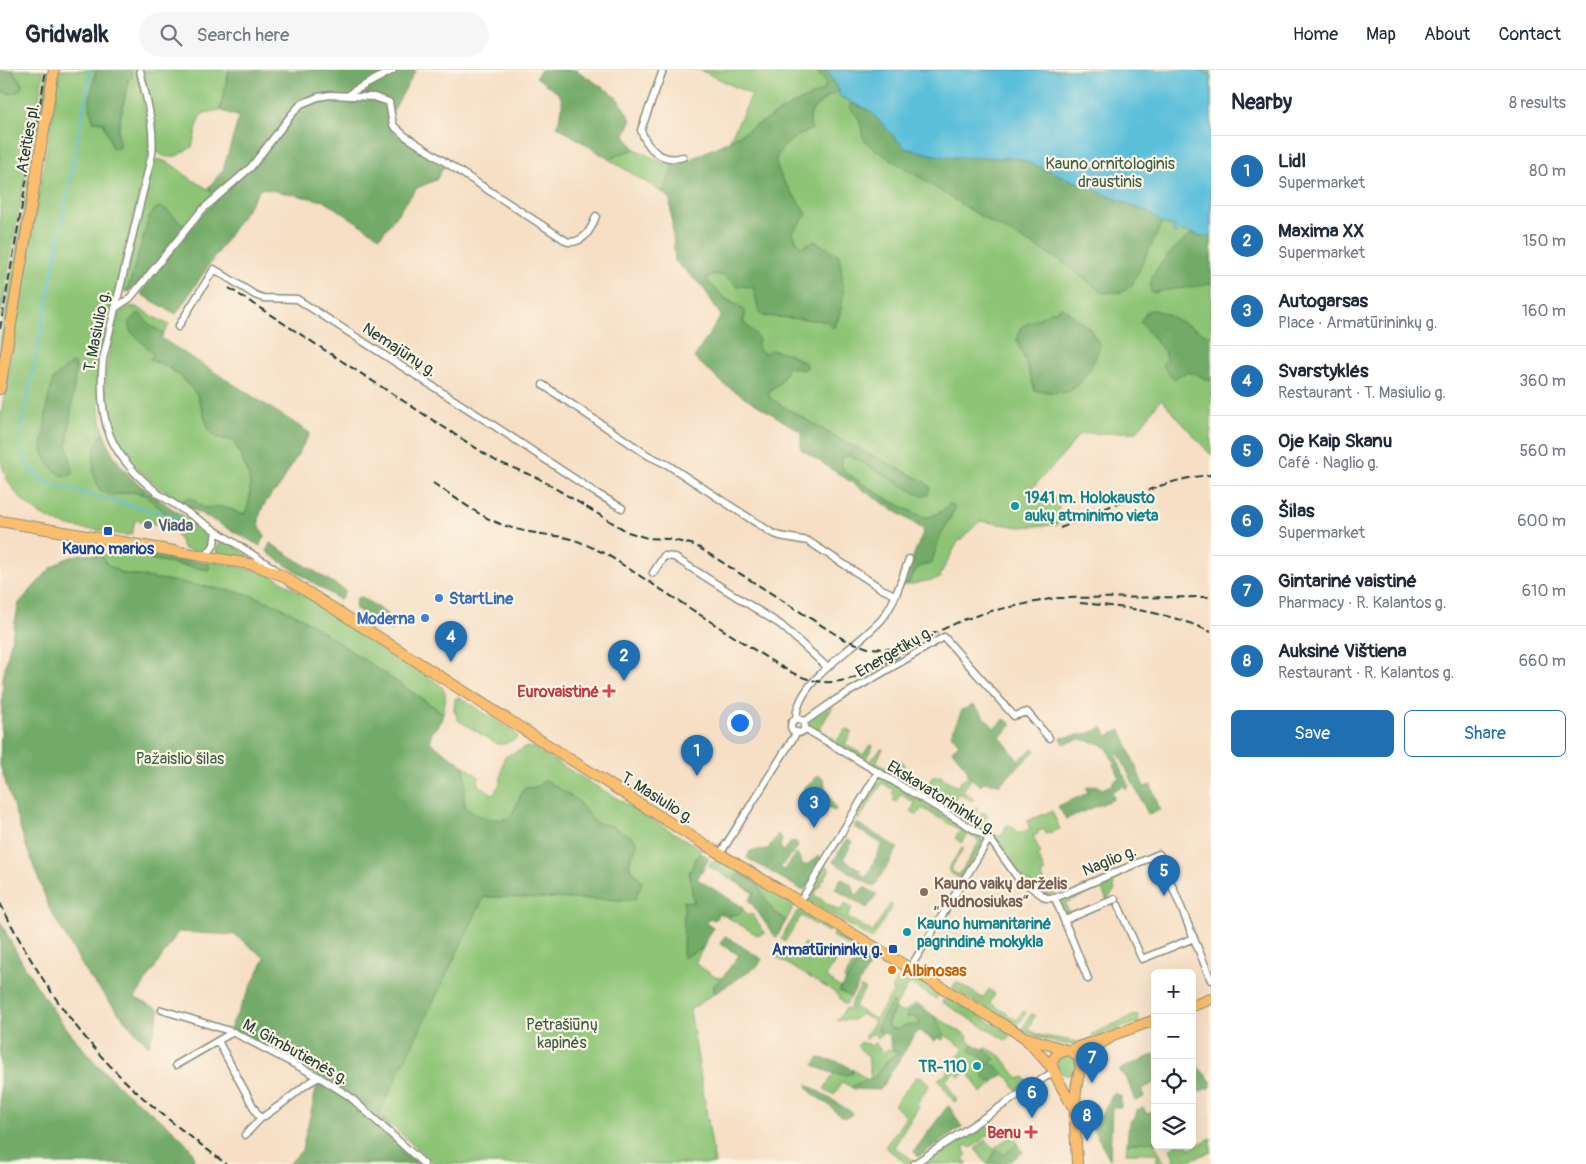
<!DOCTYPE html>
<meta charset="utf-8">
<style>
:root{--surface:#fff;--page:#f6f6f7;--text:#1f2937;--muted:#747a83;--line:#e0e1e3;--accent:#1f6fb2}
body{margin:0;font-family:Pangolin,sans-serif;background:var(--page);color:var(--text)}
.controls{position:absolute;right:15px;bottom:15px;display:grid;overflow:hidden;border-radius:8px;box-shadow:0 5px 20px #0002}
.controls button{width:45px;height:45px;display:grid;place-items:center;padding:0;border:0;border-bottom:1px solid var(--line);background:var(--surface);color:var(--text);font:25px sans-serif}
.you{position:absolute;left:739px;top:652px;width:18px;height:18px;margin:-12px;border:4px solid #fff;border-radius:50%;background:#1a73e8;box-shadow:0 0 0 8px #1a73e833}
.badge{display:grid;place-items:center;width:32px;height:32px;border-radius:50%;background:var(--accent);color:#fff;font-size:16px;font-weight:700}
.pin{position:absolute;translate:-50% -41px;filter:drop-shadow(0 1px 2px #0008)}
.pin::after{content:'';position:absolute;top:26px;width:18px;height:15px;background:inherit;clip-path:polygon(0 0,100% 0,50% 100%)}
.list{margin:0;padding:0;list-style:none}
h2{display:flex;justify-content:space-between;align-items:center;height:65px;margin:0;padding:0 20px;font-size:21px}
h2 small{font-size:16px;font-weight:400;color:var(--muted)}
.list li{display:grid;grid-template-columns:32px 1fr auto;gap:15px;align-items:center;box-sizing:border-box;height:70px;padding:0 20px;border-top:1px solid var(--line)}
.list b{display:block;font-size:19px;white-space:nowrap}
.list p{margin:0;font-size:16px;white-space:nowrap;color:var(--muted)}
.list em{font-size:16px;font-style:normal;color:var(--muted)}
.actions{display:flex;gap:10px;padding:15px 20px}
.actions a{flex:1;padding:11px 0;border:1px solid var(--accent);border-radius:8px;text-align:center;font-size:18px;color:var(--accent)}
.actions .main{background:var(--accent);color:#fff}
.icon{flex:none;width:28px;height:28px;fill:none;stroke:currentColor;stroke-width:2;stroke-linecap:round;stroke-linejoin:round}
.map{position:relative;flex:none;width:1211px;height:1094px;overflow:hidden}
header{display:flex;align-items:center;gap:30px;box-sizing:border-box;height:70px;padding:0 25px;background:var(--surface);border-bottom:1px solid var(--line)}
header strong{font-size:24px}
nav{display:flex;gap:28px;margin-inline-start:auto;font-size:18px}
.search{width:350px;height:45px;background:var(--page);display:flex;align-items:center;gap:12px;box-sizing:border-box;padding:0 18px;border-radius:28px;color:var(--muted);font-size:19px}
main{display:flex}
aside{flex:1;background:var(--surface)}
.map>svg:first-child{display:block}
</style>
<header>
<strong>Gridwalk</strong>
<div class="search"><svg class="icon" aria-label="search" viewBox="0 0 24 24"><circle cx="10" cy="10" r="6"/><path d="M15 15l6 6"/></svg>Search here</div>
<nav><a>Home</a><a>Map</a><a>About</a><a>Contact</a></nav>
</header>
<main>
<div class="map">
<svg width="1211" height="1094" viewBox="0 0 1211 1094">
<rect width="100%" height="100%" fill="#fcf5e5"/>
<filter id="ink" filterUnits="userSpaceOnUse"><feTurbulence type="fractalNoise" baseFrequency=".02" numOctaves="2"/><feDisplacementMap in="SourceGraphic" scale="10" xChannelSelector="R" yChannelSelector="G"/><feConvolveMatrix kernelMatrix="1 2 1 2 8 2 1 2 1" color-interpolation-filters="sRGB"/></filter>
<filter id="wash" filterUnits="userSpaceOnUse"><feTurbulence type="fractalNoise" baseFrequency=".0096" numOctaves="4" result="noise"/><feDisplacementMap in="SourceGraphic" scale="20" xChannelSelector="R" yChannelSelector="G"/><feGaussianBlur stdDeviation="1.12" result="paint"/><feColorMatrix in="noise" values="0 0 0 0 0 0 0 0 0 0 0 0 0 0 0 0 0 1.4 0 .05"/><feComposite in="paint" operator="in"/></filter>
<g filter="url(#wash)">
<rect width="100%" height="100%" fill="#f6dfc5"/>
<!-- green -->
<path fill="#8dc476" stroke="#568055" fill-rule="evenodd" d="M12,0H44L0,248V20C7,24 12,26 20,20L22,13Z
M48,0H51L0,302V271Z
M60,0H96L89,33L93,51L103,52L119,78L118,60L129,8H132L130,0H137L150,65L149,83L100,284C97,312 96,336 104,363C94,374 94,389 93,404L109,426L133,422L144,425L174,450L178,451L182,445L209,462L212,471C207,485 196,481 184,479L173,457L135,450L132,464C122,468 109,460 98,460C53,459 7,434 0,385C0,374 0,362 0,350ZM75,294L76,298L67,375L73,402V404C65,409 59,403 52,398Z
M143,0H229L220,40L205,43L200,46L192,77C179,85 169,93 156,81L155,57Z
M700,0H1211V269L1150,264L1165,282L1166,290L1182,303L1192,302L1211,311V385L1161,329L1137,362L1079,364L1066,382L1030,420L1060,427L1057,455L1019,457L980,451L961,470H959L940,505L941,508L907,515C914,503 915,496 931,494L940,467L955,438L953,435L949,434C943,440 935,447 926,447C915,446 851,409 844,400C841,397 841,392 842,389L846,386H851L917,424L925,412L839,369L771,329L768,324L771,319L780,313L788,297L756,278L755,263L743,252L745,245L741,236L724,228L707,210L711,205C724,203 728,207 737,216L751,217L754,219L759,242L764,246L826,251L833,258L839,248L816,171L801,177L792,163L807,144L782,109L775,91C783,72 794,68 812,59C805,44 815,36 828,28L822,21L790,36L729,71L752,25ZM1062,237L1090,259L1100,275L1027,295L1017,271Z
M635,79L673,97L663,123L610,90L619,84Z
M159,89C175,94 180,102 194,111C201,115 208,118 214,125L186,157L149,148L127,222L123,220L152,96L156,90Z
M129,236L136,237L169,255L164,263L152,257L140,244L132,262L154,283V292L160,293L182,307L197,325L210,362L217,368L233,370C247,400 256,409 246,443L240,444L232,439L221,437L204,438L198,434L183,432L185,435C175,429 166,422 156,415C92,366 99,313 119,243Z
M221,468L252,488V489L216,483L219,470Z
M124,484L208,500L209,497L207,493L208,491L260,501L277,508L439,614C449,624 445,630 443,643L302,548L277,535L245,523L121,503L107,494L100,485Z
M459,627L517,664V668L505,674H497L458,650L454,640L455,629Z
M833,636L819,660L835,669L832,671L810,658L809,655L814,647Z
M846,659L852,662L845,674L863,685L870,675L873,676L866,689L863,690L837,674L836,672Z
M527,677L533,678L701,779L689,803L694,834L684,831L690,884L703,878L695,893L715,907L722,908L714,915V924L690,940L715,1094H435L378,1044L484,827L635,830L639,807L629,796L630,789L636,778L611,756L597,753L591,748L577,730L543,711L537,717L526,718L523,720C519,728 515,743 507,748C499,753 468,745 465,735C462,727 466,716 465,707C465,703 464,699 463,695L479,707L478,715L493,724L500,714L504,687Z
M881,679H883L876,692L894,703L902,691L904,693L903,698L896,709L870,694V691Z
M880,706L985,771L961,809L950,803L948,799L962,778H964L950,800L959,805L980,771L967,764L961,773L955,768L960,760L922,738L917,745L911,741L915,733L900,724L896,732L893,730L895,726L892,723L894,720L882,713L859,750L855,746Z
M940,706L958,717L962,710L968,706L971,709L963,721L974,729L972,731L958,723L950,737L968,748L975,736L978,738L971,754L900,712L901,708L925,723L932,707Z
M1052,741L1060,759L1046,764L1044,759L1037,762L1038,764L1033,766L1041,784L1038,786L1045,802L1041,804L1045,813H1046L1049,818L1059,812L1067,817V819L1048,826L1023,808L991,767L975,755L981,743L985,742L988,745L982,756L1000,767L1007,755L1015,759L1017,764L1030,759L1027,751Z
M721,789L792,833V839L786,851L773,841L757,814L739,803L735,809L754,822V823L709,796L712,790L718,794Z
M825,796L829,798V801L814,825L840,841L845,834L852,838L847,847L873,862L891,833L892,837L872,869L809,831L807,828L808,824Z
M1124,801L1123,806L1113,811L1115,820L1107,830L1101,818L1065,833L1069,843L1076,841L1077,843L1067,846L1059,831L1061,829Z
M742,838L749,846L752,844L765,863L757,865L729,848L730,845L739,844Z
M802,839L831,857L828,862L801,846L785,871L781,869L797,842Z
M836,860L863,876L865,883L846,911L844,909L860,882L832,866Z
M804,873L836,890L826,907L841,918L840,921L851,927L845,935L836,923L776,887L781,879L796,887Z
M910,905L940,922L936,929L910,913L897,934L892,932L878,955V961L883,963L878,968L874,963L865,970V966L875,952L861,944L853,950H840L837,951L846,938L849,940L851,937L850,935L861,917L865,919L854,937L876,949L894,920L891,919L900,906L907,909Z
M956,912L983,928L989,919L995,924L990,933L1017,950L1023,941L1026,943L1016,958L952,918Z
M946,925L1011,965L1007,971L942,932Z
M914,934L919,935L907,943V947H914L919,951L921,956L906,955L897,959L890,958L887,954L895,938L903,943Z
M1031,944L1035,945L1028,959L1039,965L1079,972L1093,968L1092,964L1137,944L1139,952L1072,975L1056,973L1021,961Z
M934,946L968,966L967,970L973,974L969,980C988,992 988,989 988,1011L995,1012L981,1023L964,994L960,996L964,1004L959,1007L956,1002L945,1010L957,1030L954,1032L938,1009L944,1006L964,978L945,965Z
M861,972L865,974L868,973L871,976L875,973L883,983L888,979L899,982L888,989L874,1008L871,1009L868,986L857,976Z
M987,978L1001,986L1019,1009L1024,1007L1030,1014L1025,1017L1023,1015L1016,1020L1008,1007H1006L996,996L989,993L995,989L983,979Z
M1057 995a10 10 0 1 1 20 0a10 10 0 1 1-20 0Z
M852,999L868,1010L860,1012L851,1017L842,1012L834,1025L824,1019L835,1002L845,1005L853,1003Z
M916,1007L922,1008L930,1014L917,1034L919,1036L894,1077L913,1090L907,1094L885,1077L906,1047L894,1035Z
M988,1056L993,1062L971,1078L967,1075L964,1076V1080L967,1085L963,1088L968,1094H927L924,1090L970,1061L973,1065Z
M1012,1065L1018,1073L1004,1085L994,1082L989,1094H987L975,1079L986,1070L993,1079Z
M1211,1068V1082L1183,1092V1094H1175L1174,1087L1170,1079L1174,1075H1188L1190,1079Z
M1153,1071L1165,1093H1157V1083H1126L1127,1074Z"/>
<!-- forest -->
<path fill="#72aa67" stroke="#48744e" d="M0,0H12L22,13V17C15,25 9,25 0,20Z
M96,0H130L133,8H128L118,60L119,78L113,79L103,52L93,51L89,33Z
M229,0H416L388,50L392,61L444,97L436,110L417,118L380,167L324,131L261,118L176,244L142,225L141,222L201,145L217,129L208,118L223,100L239,47L220,40Z
M541,0H576L611,23L618,29L631,50L625,66L635,79L619,84L610,90L557,56C568,23 562,27 536,7Z
M816,0H827L839,21C824,30 803,38 812,59C794,68 783,72 775,91L782,109L807,144L792,163L801,177L815,171L839,185C843,211 848,235 833,258L826,251L764,246L759,242L754,219L752,217L737,216C728,207 724,203 711,205L707,210L724,228L744,240L745,245L743,252L755,263L759,270L757,278L764,284L771,280L788,283L805,293L807,298L803,300L788,297L780,313L771,319L768,324L771,329L839,369L925,412L930,417L928,425L923,426L917,424L851,386H846L842,389C841,392 841,397 844,400C851,409 915,446 926,447C935,447 943,440 949,434L953,435L955,438L940,467L931,494L922,495L916,500L907,515L901,516L924,460L801,379V362L725,315L694,288L721,246L703,217L675,191L670,128L663,123L673,97L729,71L790,36L824,20L826,13Z
M850,33L870,41L905,78L943,87L1018,88L1150,143L1162,153L1132,215L1122,222L1103,223L1060,190L980,146L870,76C859,66 864,62 859,50C857,43 849,41 850,33Z
M160,137L167,140L186,157C175,171 141,218 127,222L149,148L155,139Z
M1191,164L1211,168V214C1200,215 1189,218 1178,219C1169,220 1162,220 1154,223L1151,222C1145,202 1178,176 1191,164Z
M1062,237L1090,259L1100,275C1096,290 1083,317 1067,322C1058,324 1044,321 1035,321L1027,295L1017,271L1021,257Z
M1154,240L1164,243L1211,267V311C1197,305 1188,297 1175,309L1171,307L1162,295L1166,290L1165,282L1140,252L1147,241Z
M137,244H140L152,257L164,263L161,268L310,363L278,419C270,423 259,441 259,450C259,456 262,461 265,466L260,476L185,435L183,432L185,429L190,428L195,430C201,441 210,437 220,437C228,438 233,440 240,444L246,443C257,411 246,399 233,370L217,368L210,362L197,325L182,307L161,293L150,290L153,283L131,262L129,251Z
M71,293L75,294L76,298L67,375L73,402V404L67,406L61,405L52,398L44,386L42,379L47,334L53,309Z
M104,363C115,402 150,424 182,445L178,451C164,446 156,430 143,424C128,418 116,429 100,421C92,402 89,380 104,363Z
M270,473L346,521L340,530L269,484L267,481Z
M124,478L207,493L210,497L208,500L124,484L122,480Z
M80,484L100,485L107,494L121,503L245,523L277,535L302,548L443,643C442,645 442,648 441,651C438,660 428,662 431,673L463,695C464,699 465,703 465,707C466,716 462,727 465,735C468,745 499,753 507,748C515,743 519,728 523,720L526,718L537,717L546,710L577,730L591,748L597,753L611,756L634,768L638,773L630,789L629,796L642,812L635,830L484,827L379,1044L419,1094H289L302,1080L319,1007L229,960L265,888L235,865L178,862L135,928L160,940L149,976L126,952L88,905L50,840L25,773L0,695L3,608L19,533L51,498L63,490Z
M362,527L399,552L392,561L356,539L355,535L357,528Z
M974,635L994,658L1005,649L1012,655L1000,667L1018,690L1034,678L1036,680L1000,714L983,712L981,716L968,706L967,699L952,680L959,674L951,664L962,640Z
M1103,657L1107,666L1121,660L1144,717L1151,715L1160,740L1148,744L1119,684L1116,686L1129,717L1126,719L1124,716L1112,721L1114,729L1066,749L1058,736L1088,723L1086,718L1096,715L1102,719L1113,714V711L1120,708L1107,678L1101,674L1080,669L1064,674L1061,668L1090,663Z
M816,706H820L824,709L825,716L836,740L834,741L805,723L804,717L811,713Z
M857,753L898,778L874,817L833,792L847,769L853,772L843,789L861,800L859,803L867,807L882,774L854,757Z
M778,764L782,768L780,777L784,781L791,772H796L798,777L780,798L784,800L797,783L803,795L808,794L818,786L823,789L806,818L802,820L747,788L750,781L768,779Z
M699,783L707,786L709,789L697,809L743,837L740,844L730,845L729,848L719,843L715,850L709,848L706,853L713,858L703,878L683,888L684,831L694,833L689,803Z
M739,803L757,814L773,841L786,851L776,868L749,830L754,822L734,809Z
M841,808L852,815L856,826L864,817L877,824L867,838L835,819Z
M0,851C31,913 71,972 122,1019C137,1033 191,1069 194,1086C194,1089 193,1091 193,1094H0Z
M725,866L762,889L758,896L714,924V915L722,908L739,885L720,874Z
M865,883L874,888L851,927L839,921Z
M892,932L897,934L887,953L890,958L897,959L906,955H920L919,951L914,947H906L907,943L919,935L934,946L945,965L943,970L938,967L935,971L918,960L880,1020L854,1019L851,1017L860,1012L874,1008C881,997 887,990 898,983V982L892,979L889,965L878,961V955Z
M973,974L987,981L995,989L989,993L996,996L1004,1004L994,1011H988L984,1007L983,997L988,994L986,990L969,980Z
M1155,984V1013L1141,1019L1144,1027L1135,1031L1127,1009L1119,1000Z
M818,988C830,990 847,991 853,1003C843,1008 823,1001 814,995Z
M1192,990L1211,1011V1017L1195,1023L1192,1019Z
M807,1014L853,1043C850,1046 846,1049 842,1047C838,1045 833,1039 830,1036C821,1028 810,1026 807,1014Z
M1114,1023L1121,1026V1037H1112L1110,1089L1093,1059Z
M949,1036L962,1057L918,1087L914,1081L947,1037Z
M1143,1037L1147,1044L1155,1041V1074L1153,1071L1127,1074L1129,1051L1135,1048L1137,1040Z
M1018,1073L1023,1082L1011,1091L1009,1090L1006,1094H989L994,1082L998,1080L1004,1085Z"/>
<!-- water -->
<path fill="#5bbfda" stroke="#3d7e87" d="M827,0H1195L1211,4V168L1179,160L1176,164L1173,162L1175,157L1162,153L1150,143L1018,88L943,87L905,78L870,41L839,26V20Z"/>
<g fill="none" stroke-linecap="round" stroke-linejoin="round">
<!-- stream -->
<path stroke="#5bbfda" stroke-width="2" d="M91,0L42,258L20,363L21,381L30,399L42,410L52,415L183,449"/>
</g>
</g>
<g filter="url(#ink)">
<g fill="none" stroke-linecap="round" stroke-linejoin="round">
<defs>
<path id="street" d="M140,0C146,28 155,56 152,84L103,289C97,353 109,385 160,425L258,488L255,495
M663,0L641,60C647,79 662,93 683,87
M348,26L352,22L393,0
M115,238L130,228L202,140L251,97L292,44L301,34L318,27L330,25L374,27L389,32L393,55L405,66L568,172C584,173 591,160 596,146
M178,257L214,199L255,225L263,228L297,229L493,355L596,423L622,438
M543,315L649,386L668,395L772,463L780,466L808,471L882,519L895,525
M206,486L214,475L216,461
M258,488L275,499
M653,503L664,486L674,487L781,555L827,597
M796,649C797,609 858,577 882,549C895,533 902,508 909,489
M791 656a7 7 0 1 1 14 0a7 7 0 1 1-14 0Z
M804,652L837,629L944,567L1014,646L1027,642L1049,668
M804,658L985,766L992,772L1018,808L1046,828H1055L1159,784L1211,910
M720,784L797,662
M1055,828L1088,909
M800,832L878,702
M1118,835L1142,889L1194,868
M1065,850L1115,829
M910,898L989,769
M162,940L233,962L319,1007L349,1026L424,1094
M218,971L260,1049
M176,995L233,962
M245,1065L260,1049L283,1033L307,1014L319,1007
M914,1094L1053,1002"/>
<path id="primary" d="M0,319L54,0
M0,451L255,495L281,505L697,770L1024,967L1066,980
M1192,936L1211,929
M1026,969L1052,998
M1070,980L1155,950
M1075,1041C1069,1028 1051,1003 1052,991L1059,982L1070,980L1079,987L1081,998
M1077,1094C1076,1063 1069,1009 1088,984C1095,976 1105,971 1113,966"/>
</defs>
<!-- street casing -->
<use href="#street" stroke="#8a8e7c" stroke-width="9"/>
<!-- primary casing -->
<use href="#primary" stroke="#8a8e7c" stroke-width="12"/>
<!-- street -->
<use href="#street" stroke="#fff" stroke-width="6"/>
<!-- primary -->
<use href="#primary" stroke="#fbbd6e" stroke-width="10"/>
<!-- rail -->
<path stroke="#1f3d34" stroke-width="2" stroke-dasharray="8 4" stroke-linecap="butt" d="M229,218L496,391L538,408L628,462L647,468L668,469L695,475L843,569L868,578L892,579L901,577L915,572L963,550L991,541L1055,528L1211,527
M0,259L46,0
M433,413C455,427 478,446 503,455C522,462 543,464 563,467C579,470 592,478 606,484L770,590C782,597 794,605 808,609C844,621 881,596 910,579
M1060,458C1109,439 1157,409 1211,405
M1080,533C1125,537 1169,542 1211,562
M0,833C33,898 69,955 121,1007C153,1039 190,1066 226,1094"/>
</g>
</g>
<!-- markers -->
<g fill="#0f9aa8" stroke="#fcf5e5" stroke-width="2">
<circle cx="1015" cy="436" r="5"/>
<circle cx="907" cy="862" r="5"/>
<circle cx="977" cy="996" r="5"/>
</g>
<circle fill="#5c6f8a" stroke="#fcf5e5" stroke-width="2" cx="148" cy="455" r="5"/>
<g fill="#1a4fb4" stroke="#fcf5e5" stroke-width="2">
<rect x="103" y="456" width="10" height="10" rx="2.5"/>
<rect x="888" y="874" width="10" height="10" rx="2.5"/>
</g>
<g fill="#3f7fe0" stroke="#fcf5e5" stroke-width="2">
<circle cx="439" cy="528" r="5"/>
<circle cx="425" cy="548" r="5"/>
</g>
<g fill="#e0444e" stroke="#fcf5e5" stroke-width="2">
<path d="M606.5 613.5h5v5h5v5h-5v5h-5v-5h-5v-5h5z"/>
<path d="M1028.5 1054.5h5v5h5v5h-5v5h-5v-5h-5v-5h5z"/>
</g>
<circle fill="#8d6e63" stroke="#fcf5e5" stroke-width="2" cx="924" cy="822" r="5"/>
<circle fill="#e8710a" stroke="#fcf5e5" stroke-width="2" cx="892" cy="900" r="5"/>
<g text-anchor="middle" stroke-width="4.5" stroke-linejoin="round" paint-order="stroke">
<!-- street labels -->
<g font-size="16" fill="#1f3d34" stroke="#fcf5e5">
<text transform="translate(27 68) rotate(-80)" y="6">Ateities pl.</text>
<text transform="translate(96 261) rotate(-79)" y="6">T. Masiulio g.</text>
<text transform="translate(400 279) rotate(33)" y="6">Nemajūnų g.</text>
<text transform="translate(894 581) rotate(-30)" y="6">Energetikų g.</text>
<text transform="translate(658 727) rotate(32)" y="6">T. Masiulio g.</text>
<text transform="translate(942 727) rotate(32)" y="6">Ekskavatorininkų g.</text>
<text transform="translate(1109 790) rotate(-22)" y="6">Naglio g.</text>
<text transform="translate(296 981) rotate(29)" y="6">M. Gimbutienės g.</text>
</g>
<!-- park labels -->
<g font-size="16" fill="#3a5f44" stroke="#fcf5e5">
<text x="1110" y="99">Kauno ornitologinis<tspan x="1110" dy="18">draustinis</tspan></text>
<text x="180" y="694">Pažaislio šilas</text>
<text x="562" y="960">Petrašiūnų<tspan x="562" dy="18">kapinės</tspan></text>
</g>
<!-- culture labels -->
<g font-size="16" font-weight="bold" fill="#0d838f" stroke="#fcf5e5" text-anchor="start">
<text x="1025" y="433">1941 m. Holokausto<tspan x="1025" dy="18">aukų atminimo vieta</tspan></text>
<text x="917" y="859">Kauno humanitarinė<tspan x="917" dy="18">pagrindinė mokykla</tspan></text>
<text x="967" y="1002" text-anchor="end">TR-110</text>
</g>
<!-- service labels -->
<g font-size="16" font-weight="bold" fill="#4e5e75" stroke="#fcf5e5" text-anchor="start">
<text x="158" y="461">Viada</text>
</g>
<!-- transit labels -->
<g font-size="16" font-weight="bold" fill="#164399" stroke="#fcf5e5">
<text x="108" y="484">Kauno marios</text>
<text x="883" y="885" text-anchor="end">Armatūrininkų g.</text>
</g>
<!-- shop labels -->
<g font-size="16" font-weight="bold" fill="#366cbe" stroke="#fcf5e5" text-anchor="start">
<text x="449" y="534">StartLine</text>
<text x="415" y="554" text-anchor="end">Moderna</text>
</g>
<!-- health labels -->
<g font-size="16" font-weight="bold" fill="#be3a42" stroke="#fcf5e5" text-anchor="end">
<text x="599" y="627">Eurovaistinė</text>
<text x="1021" y="1068">Benu</text>
</g>
<!-- education labels -->
<g font-size="16" font-weight="bold" fill="#785e54" stroke="#fcf5e5" text-anchor="start">
<text x="934" y="819">Kauno vaikų darželis<tspan x="934" dy="18">„Rudnosiukas“</tspan></text>
</g>
<!-- food labels -->
<g font-size="16" font-weight="bold" fill="#c56008" stroke="#fcf5e5" text-anchor="start">
<text x="902" y="906">Albinosas</text>
</g>
</g>
</svg>
<div class="controls">
<button>+</button>
<button>−</button>
<button><svg class="icon" aria-label="locate" viewBox="0 0 24 24"><circle cx="12" cy="12" r="6"/><path d="M12 2v4M12 18v4M2 12h4M18 12h4"/></svg></button>
<button><svg class="icon" aria-label="layers" viewBox="0 0 24 24"><path d="M12 4l9 5-9 5-9-5zM3 14l9 5 9-5"/></svg></button>
</div>
<div class="you"></div>
<div class="pin badge" style="left:697px;top:706px">1</div>
<div class="pin badge" style="left:624px;top:611px">2</div>
<div class="pin badge" style="left:814px;top:758px">3</div>
<div class="pin badge" style="left:451px;top:592px">4</div>
<div class="pin badge" style="left:1164px;top:826px">5</div>
<div class="pin badge" style="left:1032px;top:1048px">6</div>
<div class="pin badge" style="left:1092px;top:1013px">7</div>
<div class="pin badge" style="left:1087px;top:1071px">8</div>
</div>
<aside>
<h2>Nearby<small>8 results</small></h2>
<ul class="list">
<li><span class="badge">1</span><div><b>Lidl</b><p>Supermarket</p></div><em>80 m</em></li>
<li><span class="badge">2</span><div><b>Maxima XX</b><p>Supermarket</p></div><em>150 m</em></li>
<li><span class="badge">3</span><div><b>Autogarsas</b><p>Place · Armatūrininkų g.</p></div><em>160 m</em></li>
<li><span class="badge">4</span><div><b>Svarstyklės</b><p>Restaurant · T. Masiulio g.</p></div><em>360 m</em></li>
<li><span class="badge">5</span><div><b>Oje Kaip Skanu</b><p>Café · Naglio g.</p></div><em>560 m</em></li>
<li><span class="badge">6</span><div><b>Šilas</b><p>Supermarket</p></div><em>600 m</em></li>
<li><span class="badge">7</span><div><b>Gintarinė vaistinė</b><p>Pharmacy · R. Kalantos g.</p></div><em>610 m</em></li>
<li><span class="badge">8</span><div><b>Auksinė Vištiena</b><p>Restaurant · R. Kalantos g.</p></div><em>660 m</em></li>
</ul>
<div class="actions"><a class="main">Save</a><a>Share</a></div>
</aside>
</main>
